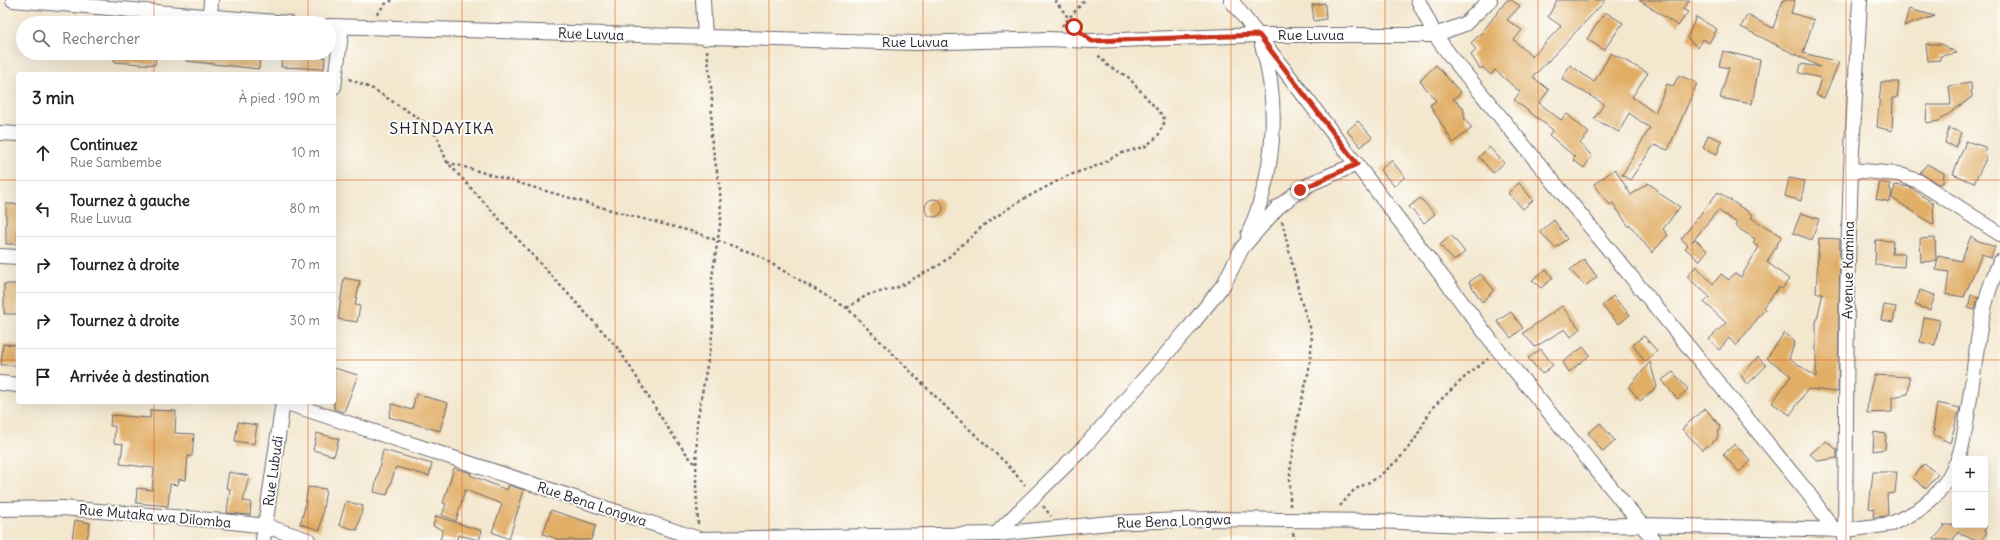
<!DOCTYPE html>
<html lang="fr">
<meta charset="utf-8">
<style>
:root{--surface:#fff;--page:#f6f6f6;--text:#222;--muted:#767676;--line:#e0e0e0}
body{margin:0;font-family:Delius,sans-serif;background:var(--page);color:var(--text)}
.controls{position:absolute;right:12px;bottom:12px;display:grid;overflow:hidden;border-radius:4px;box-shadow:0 4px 16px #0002}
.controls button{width:36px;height:36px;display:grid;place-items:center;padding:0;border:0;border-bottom:1px solid var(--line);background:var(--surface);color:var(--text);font:20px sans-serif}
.stop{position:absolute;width:12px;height:12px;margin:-9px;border:3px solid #c8321e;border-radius:50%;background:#fff}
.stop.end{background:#c8321e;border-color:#fff;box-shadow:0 1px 4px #0008}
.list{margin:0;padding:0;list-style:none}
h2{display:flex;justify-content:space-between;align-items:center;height:52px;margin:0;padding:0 16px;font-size:17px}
h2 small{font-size:13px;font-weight:400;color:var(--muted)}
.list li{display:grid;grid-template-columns:26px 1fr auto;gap:12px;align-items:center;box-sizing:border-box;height:56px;padding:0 16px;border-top:1px solid var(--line)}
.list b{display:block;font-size:15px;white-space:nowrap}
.list p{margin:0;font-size:13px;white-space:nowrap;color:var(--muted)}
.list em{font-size:13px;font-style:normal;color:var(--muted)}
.icon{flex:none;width:22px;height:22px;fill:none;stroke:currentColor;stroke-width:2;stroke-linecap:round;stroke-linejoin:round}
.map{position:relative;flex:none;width:2000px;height:540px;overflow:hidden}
.search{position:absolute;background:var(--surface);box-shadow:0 4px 16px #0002;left:16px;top:16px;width:320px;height:44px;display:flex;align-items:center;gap:10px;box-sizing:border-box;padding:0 14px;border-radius:22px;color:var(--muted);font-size:15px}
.panel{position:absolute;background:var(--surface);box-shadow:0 4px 16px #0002;left:16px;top:72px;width:320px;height:332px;border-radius:4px}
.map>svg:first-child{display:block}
</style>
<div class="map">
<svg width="2000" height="540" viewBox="0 0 2000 540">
<rect width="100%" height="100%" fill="#fdfcf7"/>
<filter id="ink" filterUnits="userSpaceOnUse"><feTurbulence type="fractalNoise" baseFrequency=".025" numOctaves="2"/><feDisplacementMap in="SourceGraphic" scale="8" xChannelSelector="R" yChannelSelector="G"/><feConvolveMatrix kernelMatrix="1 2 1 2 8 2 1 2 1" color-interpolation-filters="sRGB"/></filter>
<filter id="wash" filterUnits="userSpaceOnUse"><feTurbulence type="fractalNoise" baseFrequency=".012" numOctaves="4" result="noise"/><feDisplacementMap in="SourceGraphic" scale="16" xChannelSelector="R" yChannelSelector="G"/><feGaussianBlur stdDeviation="0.9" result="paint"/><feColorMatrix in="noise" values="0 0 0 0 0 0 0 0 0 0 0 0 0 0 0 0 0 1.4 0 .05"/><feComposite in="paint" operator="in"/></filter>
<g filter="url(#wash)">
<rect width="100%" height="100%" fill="#f3e7ce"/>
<g id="blocks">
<!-- building -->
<path fill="#e1ae66" d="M1507,0H1511L1520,6L1507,20L1522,30L1514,40L1532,57L1561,26L1548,17L1557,0H1606L1533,77L1549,90L1539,103L1561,120L1567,114L1589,133L1580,143L1592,156L1584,168L1573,160L1575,157L1549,135L1553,130L1514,100L1520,92L1495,70L1491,75L1482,67L1480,69L1471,55L1476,50L1471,43L1483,31Z
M1639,0H1690L1683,9L1688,12L1678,26Z
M1783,0H1795L1791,13L1814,20L1803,53L1839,62L1824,98L1816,95L1821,78L1799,73L1801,64L1820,67L1741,27L1747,15L1773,28Z
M1325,3L1326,19L1314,21L1312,5Z
M1909,9L1935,16L1904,26Z
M1605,12L1623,23L1604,50L1587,39Z
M1696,17L1717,29L1709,43L1703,39L1698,48L1687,38Z
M1926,44H1941L1957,53L1940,56V60L1928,61Z
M1723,51L1760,60L1752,104L1720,98L1729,68L1719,66Z
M114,53H156L155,65L114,62Z
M186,53H260L259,69L186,61Z
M282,53H310V56L325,57L324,69L281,67Z
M1611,53L1648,73L1632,97L1655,113L1667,84L1673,86L1679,75L1697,83L1668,150L1654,145L1630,180L1622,175L1650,128L1629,113L1619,132L1594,119L1604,104L1562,79L1570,65L1594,82Z
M1436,65L1461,93L1453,99L1463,107L1465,120L1472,128L1453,143L1430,105L1436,101L1420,81Z
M1881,82H1899L1897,98H1893L1892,131L1877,127Z
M1971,83L1972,97L1939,121L1926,123L1927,105H1951L1949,86Z
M1358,121L1372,137L1361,147L1347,131Z
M1949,128L1961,132L1956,147L1945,143Z
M1708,135L1722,141L1717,154L1703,148Z
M1966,141L1985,147L1986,159L1974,183L1953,174Z
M1489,147L1504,163L1493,173L1479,157Z
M1391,160L1405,177L1394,186L1380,170Z
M1927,164L1944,173L1943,183L1938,184L1920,173Z
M1615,169L1631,195L1648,183L1658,190L1657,192L1680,207L1663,229L1668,235L1652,253L1630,225L1629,227L1613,203L1610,205L1594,184Z
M1789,178L1805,181L1801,201L1785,196Z
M1880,182L1890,184V190L1892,191L1890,202L1876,199Z
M1519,183L1533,200L1523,209L1508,193Z
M1895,185L1910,187L1933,203L1934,225L1892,198Z
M1718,192L1753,215L1751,218L1782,236L1767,262L1789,279L1782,289L1779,287L1763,307L1765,309L1736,346L1729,338L1719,350L1709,339L1726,323L1704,302L1710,297L1687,277L1696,266L1713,284L1721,274L1729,280L1734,273L1741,277L1759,247L1753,243L1755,239L1735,226L1737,223L1718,210L1692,242L1695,239L1707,251L1699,261L1685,248L1688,245L1681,239Z
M1420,198L1435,214L1424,223L1409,207Z
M925 208a9 9 0 1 1 18 0a9 9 0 1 1-18 0Z
M6,204H18V244H6Z
M1801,213L1819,219L1812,240L1793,233Z
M1554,220L1567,239L1555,248L1540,232Z
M1451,235L1465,252L1454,261L1440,245Z
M1971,236L1976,240L1995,247L1991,258L1982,254L1964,297L1946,294L1949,272L1936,270L1938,256L1961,261Z
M1819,238L1840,239L1838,392L1808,389L1790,415L1772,403L1791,376L1767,358L1784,333L1795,342L1789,358L1816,377V323L1823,293H1816Z
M1935,238L1936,261L1921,262L1920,239Z
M1876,240L1893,241L1892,254H1905L1904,267L1875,265Z
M1584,259L1597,277L1585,286L1570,270Z
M1546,269L1553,278L1541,288L1532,280Z
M1481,274L1494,290L1482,302L1469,282Z
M344,278L360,281L355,305L360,306L357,322L338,319Z
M4,284H18V314H4Z
M1920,290L1935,295L1930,310L1915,305Z
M1971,295L1978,297L1975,310L1968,308Z
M1613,296L1630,315L1619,324L1602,306Z
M1884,305L1896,307L1893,322L1881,320Z
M1562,306L1580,329L1571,337L1565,329L1535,347L1523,333Z
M1511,312L1523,328L1511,338L1497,321Z
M1924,317L1940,320L1935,345L1920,342Z
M1644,336L1657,351L1645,362L1633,344Z
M3,344L18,345V365H1Z
M1583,347L1590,355L1569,372L1563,362Z
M1541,349L1553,365L1542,374L1528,358Z
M1758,357L1766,366L1747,385L1741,375Z
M1650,362L1657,387L1640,401L1629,387Z
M334,368L358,375L344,412L334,409Z
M1673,372L1688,389L1677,399L1662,380Z
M1874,375L1910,377L1908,394L1892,397V412L1867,413L1868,399Z
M416,394L448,403L440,431L389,417L392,404L412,410Z
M1937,403L1960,408L1950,443L1933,434L1936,430H1933Z
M1705,408L1720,426L1717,439L1702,450L1682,429Z
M150,410L176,411L175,433L194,434L192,456H188L186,480L179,479L178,485L170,484L168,506L136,503L137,488L152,490L154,468L120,464L123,444L114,443L115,426H110L111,415L150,418Z
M238,422L257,425L254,444L235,441Z
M1600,423L1615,441L1603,452L1588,433Z
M1874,432L1886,434L1885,449L1873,451Z
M317,433L339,439L334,456L313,450Z
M1826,441L1837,450V458L1818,461L1810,454Z
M1735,444L1751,461L1739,472L1723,454Z
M383,450L432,464L429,476L396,467L387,495L374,492Z
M1924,464L1938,474L1926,489L1913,478Z
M454,468L471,473L470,475L507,490L509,485L524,490L509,539L492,532L502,504L465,490L456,521L442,515L446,504L443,503Z
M229,472L249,476L243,501L251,502L250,515L227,513L230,489L226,488Z
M1873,472H1897L1895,493L1887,494L1888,516L1873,517L1874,509L1869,508Z
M308,487L326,489L320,530L300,524L304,511Z
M346,501L363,506L357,530L339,525Z
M551,510L596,525L591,540H560L543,534Z
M436,516L482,531L479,540L458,535L457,540H440L443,530L433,526Z
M75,520L90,523L87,540H72Z
M1943,525H1987L1984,530L1987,532L1982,540H1973L1958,532L1953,540H1933L1945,526Z"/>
</g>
</g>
<g filter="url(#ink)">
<use href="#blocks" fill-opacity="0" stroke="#6b676e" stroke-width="1"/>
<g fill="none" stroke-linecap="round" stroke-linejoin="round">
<defs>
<path id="minor" d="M13,0L288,23
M703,0L705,38
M1231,0L1499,351L1654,540
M1418,0L1435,35L1449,54L1808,493L1834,530
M210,17L211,0
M329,26L916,43L1049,39L1091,41L1259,35H1435L1465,24L1490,0
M334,87L342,27
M0,133L18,134
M1851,170L1898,174L1918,181L2000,234
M1248,235C1274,176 1281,107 1262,45
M0,256L18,257
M0,383L18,385
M284,402L699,539L996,534L1110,523L1206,519L1377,521L1488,526L1641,525L1846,530L1891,524L1917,511L1935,496L1948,479L1955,465
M1958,459C1963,445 1965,432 1967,417C1976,365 1977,311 2000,262
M0,509L62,508L223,521L266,526L308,540
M996,534L1086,445L1189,328L1224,284L1242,248L1278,207L1300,190L1314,182L1357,164
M263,540L283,402
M1845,540L1847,294L1851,170L1860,0"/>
</defs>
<!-- minor casing -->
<use href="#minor" stroke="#6b676e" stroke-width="16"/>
<!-- path -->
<path stroke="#6b676e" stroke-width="2.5" stroke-dasharray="3 3" stroke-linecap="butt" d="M1055,0L1075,27
M377,14L385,4L393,0
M1062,26L1085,0
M349,79L373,89L429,125L438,139L447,162L616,346C644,385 664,429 696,465
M447,162L628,215L694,232L755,254L847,308L956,417L1005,462L1025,485
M1282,221L1301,301L1310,327L1312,341L1309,370L1298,416L1290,472V506
M847,308L867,295L896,288L941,264L984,225L1018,202L1067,176L1099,165L1119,154L1146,146L1158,136L1165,121L1163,116L1128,77L1107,65L1098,55
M1043,506L1051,516
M1340,506L1354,490L1377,478L1399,459L1414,441L1432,408L1466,376L1488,359
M698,524L696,485L697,422L711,343L713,326L712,278L721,218L720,189L711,137L712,96L707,50
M1293,533L1295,540"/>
<!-- minor -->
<use href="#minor" stroke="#fff" stroke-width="14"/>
</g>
</g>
<g fill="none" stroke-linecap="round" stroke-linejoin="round" filter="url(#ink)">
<!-- route -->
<path stroke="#c8321e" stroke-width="5" d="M1074,27L1092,41L1259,35L1357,164L1300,190"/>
</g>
<!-- grid -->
<path fill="none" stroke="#de560e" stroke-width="1" stroke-opacity="0.55" d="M154,0V23M308,0V23M462,0V540M615,0V540M769,0V540M923,0V540M1077,0V540M1231,0V540M1385,0V540M1538,0V540M1692,0V540M1846,0V540M154,53V74M308,53V74M0,180H18M334,180H2000M0,360H18M334,360H2000M154,402V540M308,402V540"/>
<g text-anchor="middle" stroke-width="4" stroke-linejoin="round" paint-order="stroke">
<!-- street labels -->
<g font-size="14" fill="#22223b" stroke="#fdfcf7">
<text transform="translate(591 34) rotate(2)" y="5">Rue Luvua</text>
<text x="1311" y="40">Rue Luvua</text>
<text x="915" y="47">Rue Luvua</text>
<text transform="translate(1848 270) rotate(-89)" y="5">Avenue Kamina</text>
<text transform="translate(273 471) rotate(-82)" y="5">Rue Lubudi</text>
<text transform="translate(592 504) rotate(18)" y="5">Rue Bena Longwa</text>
<text transform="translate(155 516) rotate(5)" y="5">Rue Mutaka wa Dilomba</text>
<text transform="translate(1174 521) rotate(-2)" y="5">Rue Bena Longwa</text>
</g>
<!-- quarter labels -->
<g font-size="16" letter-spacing="1" fill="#22223b" stroke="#fdfcf7">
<text x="442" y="134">SHINDAYIKA</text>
</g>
</g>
</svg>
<div class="controls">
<button>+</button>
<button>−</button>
</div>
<div class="stop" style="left:1074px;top:27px"></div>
<div class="stop end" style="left:1300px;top:190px"></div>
<div class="search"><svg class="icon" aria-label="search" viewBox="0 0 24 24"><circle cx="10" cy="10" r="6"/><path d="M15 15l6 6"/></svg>Rechercher</div>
<section class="panel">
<h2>3 min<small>À pied · 190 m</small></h2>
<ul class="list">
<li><svg class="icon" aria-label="ahead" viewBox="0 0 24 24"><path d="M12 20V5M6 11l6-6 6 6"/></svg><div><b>Continuez</b><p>Rue Sambembe</p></div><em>10 m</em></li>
<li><svg class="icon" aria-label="left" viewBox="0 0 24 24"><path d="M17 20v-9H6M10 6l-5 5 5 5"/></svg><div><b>Tournez à gauche</b><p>Rue Luvua</p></div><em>80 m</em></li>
<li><svg class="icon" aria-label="right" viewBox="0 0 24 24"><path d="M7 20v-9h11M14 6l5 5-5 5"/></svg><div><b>Tournez à droite</b></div><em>70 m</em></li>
<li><svg class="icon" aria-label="right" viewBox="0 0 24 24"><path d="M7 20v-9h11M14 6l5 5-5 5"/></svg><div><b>Tournez à droite</b></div><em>30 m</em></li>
<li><svg class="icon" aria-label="arrive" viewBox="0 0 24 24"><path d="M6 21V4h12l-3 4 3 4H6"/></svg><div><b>Arrivée à destination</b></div></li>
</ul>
</section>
</div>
